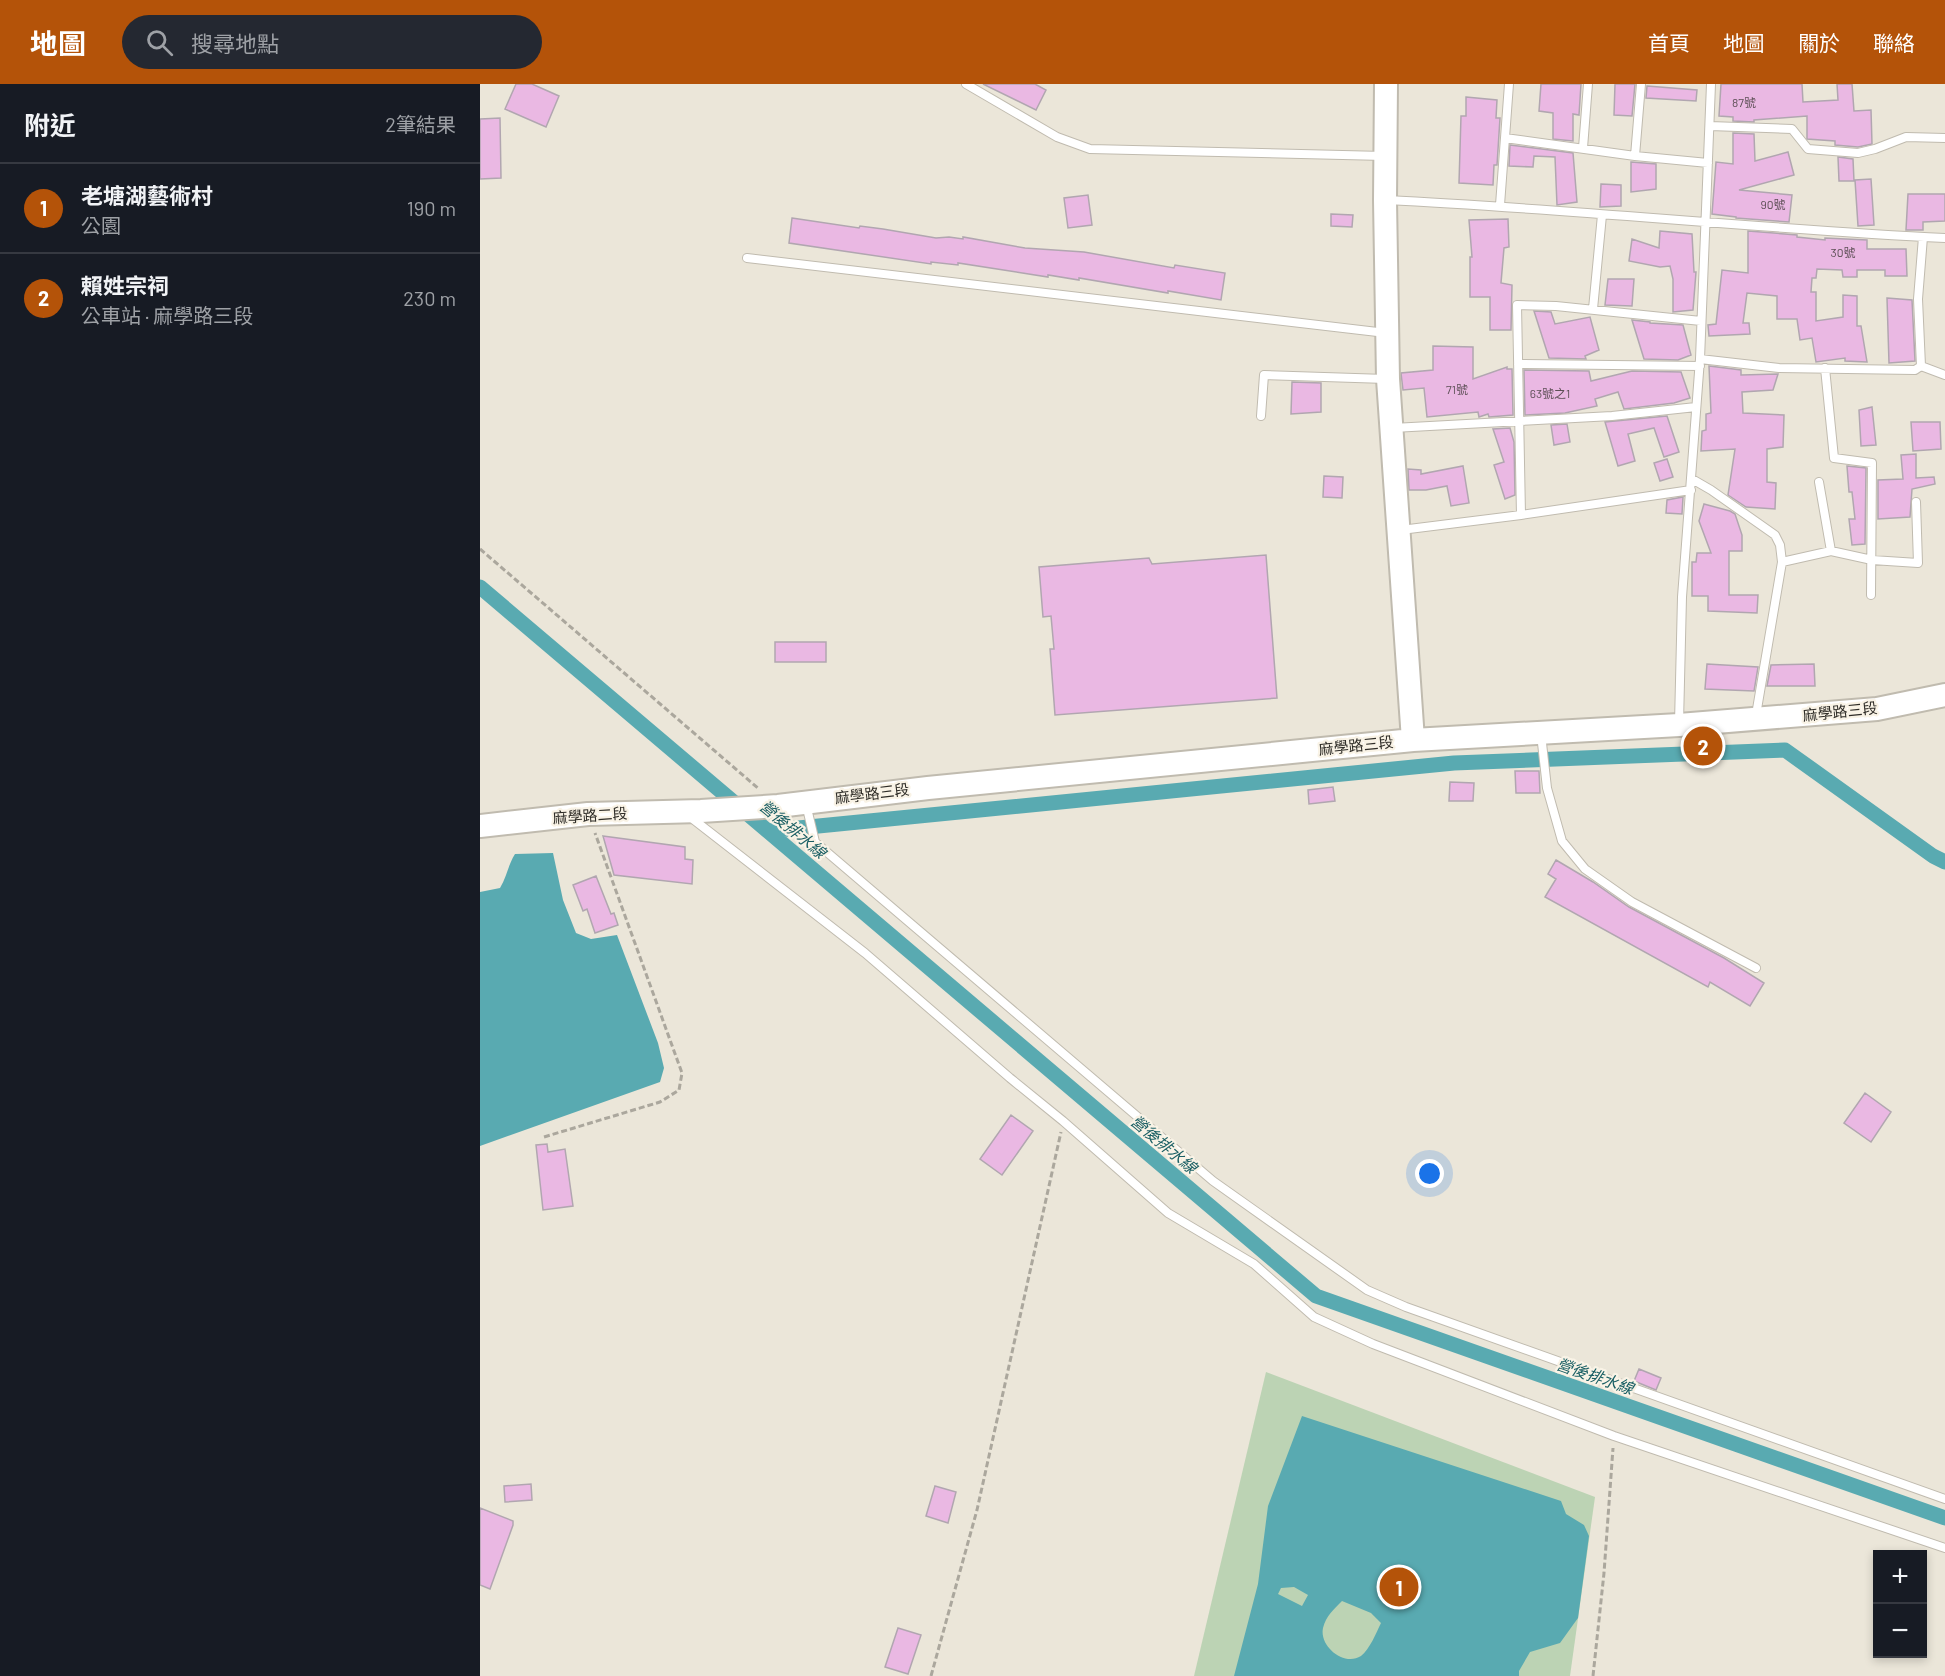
<!DOCTYPE html>
<html lang="zh-TW">
<meta charset="utf-8">
<style>
:root{--surface:#171b24;--page:#242831;--text:#f1f3f6;--muted:#9ea1a6;--line:#363941;--accent:#b45309}
body{margin:0;font-family:Barlow,"Noto Sans TC",sans-serif;background:var(--page);color:var(--text)}
.controls{position:absolute;right:18px;bottom:18px;display:grid;overflow:hidden;border-radius:0px;box-shadow:0 3px 9px #0003}
.controls button{width:54px;height:54px;display:grid;place-items:center;padding:0;border:0;border-bottom:2px solid var(--line);background:var(--surface);color:var(--text);font:30px sans-serif}
.you{position:absolute;left:950px;top:1090px;width:21px;height:21px;margin:-15px;border:4px solid #fff;border-radius:50%;background:#1a73e8;box-shadow:0 0 0 9px #1a73e833}
.badge{display:grid;place-items:center;width:39px;height:39px;border-radius:50%;background:var(--accent);color:#fff;font-size:20px;font-weight:700}
.pin{position:absolute;translate:-50% -50%;border:3px solid #fff;box-shadow:0 2px 6px #0006}
.list{margin:0;padding:0;list-style:none}
h2{display:flex;justify-content:space-between;align-items:center;height:78px;margin:0;padding:0 24px;font-size:26px}
h2 small{font-size:20px;font-weight:400;color:var(--muted)}
.list li{display:grid;grid-template-columns:39px 1fr auto;gap:18px;align-items:center;box-sizing:border-box;height:90px;padding:0 24px;border-top:2px solid var(--line)}
.list b{display:block;font-size:22px;white-space:nowrap}
.list p{margin:0;font-size:20px;white-space:nowrap;color:var(--muted)}
.list em{font-size:20px;font-style:normal;color:var(--muted)}
.icon{flex:none;width:33px;height:33px;fill:none;stroke:currentColor;stroke-width:2;stroke-linecap:round;stroke-linejoin:round}
.map{position:relative;flex:none;width:1465px;height:1592px;overflow:hidden}
header{display:flex;align-items:center;gap:36px;box-sizing:border-box;height:84px;padding:0 30px;background:var(--accent);color:#fff}
header strong{font-size:28px}
nav{display:flex;gap:33px;margin-inline-start:auto;font-size:21px}
.search{width:420px;height:54px;background:var(--page);display:flex;align-items:center;gap:15px;box-sizing:border-box;padding:0 21px;border-radius:33px;color:var(--muted);font-size:22px}
main{display:flex}
aside{flex:1;background:var(--surface)}
.map>svg:first-child{display:block}
</style>
<header>
<strong>地圖</strong>
<div class="search"><svg class="icon" aria-label="search" viewBox="0 0 24 24"><circle cx="10" cy="10" r="6"/><path d="M15 15l6 6"/></svg>搜尋地點</div>
<nav><a>首頁</a><a>地圖</a><a>關於</a><a>聯絡</a></nav>
</header>
<main>
<aside>
<h2>附近<small>2筆結果</small></h2>
<ul class="list">
<li><span class="badge">1</span><div><b>老塘湖藝術村</b><p>公園</p></div><em>190 m</em></li>
<li><span class="badge">2</span><div><b>賴姓宗祠</b><p>公車站 · 麻學路三段</p></div><em>230 m</em></li>
</ul>
</aside>
<div class="map">
<svg width="1465" height="1592" viewBox="0 0 1465 1592">
<rect width="100%" height="100%" fill="#ebe6d9"/>
<!-- green -->
<path fill="#bcd3b4" d="M786,1288L1115,1413L1090,1592H714Z"/>
<!-- water -->
<path fill="#59aab1" fill-rule="evenodd" d="M73,769L83,816L96,849L111,855L137,851L178,959L184,984L180,998L0,1062V808L20,804C27,793 28,781 35,770Z
M822,1332L1081,1417L1086,1430L1104,1441L1109,1452L1098,1534L1080,1559L1050,1568L1039,1587V1592H754L778,1500L788,1422ZM814,1503L828,1511L822,1522L798,1510L801,1504ZM862,1517L891,1529L901,1539C896,1549 890,1565 881,1572C864,1583 839,1562 843,1544C846,1532 854,1525 862,1517Z"/>
<g fill="none" stroke-linecap="round" stroke-linejoin="round">
<!-- canal -->
<path stroke="#59aab1" stroke-width="15" d="M0,503L836,1212L1465,1434
M288,747L974,679L1305,666L1453,772L1465,778"/>
</g>
<!-- building -->
<path fill="#eab8e3" stroke="#b1a6b0" stroke-width="1.5" d="M36,0H52L79,12L66,43L25,25Z
M503,0H555L566,6L556,26Z
M1061,0H1101L1099,31L1093,30V57L1073,55V29L1059,27Z
M1135,0H1155L1152,32L1134,31Z
M1241,0H1322L1323,18L1358,16L1357,0H1372L1374,27L1391,26L1392,60L1378,63L1355,61V57L1327,55V32L1274,36V38L1253,37V33L1239,32Z
M1167,2L1217,6L1216,17L1166,14Z
M986,13L1017,16L1016,34H1020L1017,81H1014L1013,101L979,99L981,32H986Z
M20,34L21,94L0,95V35Z
M1253,49L1274,50L1275,77L1308,68L1314,91L1259,106L1312,111L1309,138L1256,134V133L1232,130L1236,78L1253,80Z
M1030,61L1093,69L1097,118L1077,121L1075,73L1054,72L1053,83L1029,82Z
M1358,73L1373,75L1374,97H1359Z
M1151,78L1176,80V105L1151,108Z
M1391,95L1394,141L1378,142L1375,96Z
M1121,100L1141,101V122L1120,123Z
M1428,110H1465V137L1443,138V146H1426Z
M608,111L612,141L588,144L584,114Z
M851,130L873,131L872,143L851,142Z
M312,134L379,144L380,142L403,145L456,154L469,153L483,155V153L545,164L604,168L694,184L695,181L745,189L741,216L688,207V209L599,194V196L568,191V193L478,179V181L451,178V180L309,159Z
M1028,135L1029,163L1024,164L1021,199L1032,201L1031,246H1010V213H990V173H992L989,136Z
M1180,147L1212,150L1214,188H1216L1213,226L1193,228V195L1190,182L1180,183L1149,177L1152,155L1179,164Z
M1268,147L1317,151V153L1345,156V154L1387,156V165H1426L1427,192H1405V186H1377V193H1363L1362,186L1337,185L1336,194H1332L1331,208H1336V237L1363,233V211L1377,212V242H1381L1387,278L1365,277V274L1336,278L1332,254L1320,256L1317,235H1297V212L1267,209L1263,239H1269L1270,250L1229,252L1228,241L1236,240L1242,186L1268,189Z
M1128,195H1154L1152,222L1125,221Z
M1407,214L1432,216L1435,277L1409,279Z
M1054,227L1071,228L1075,240L1110,233L1119,266L1105,272L1106,275L1069,274Z
M1152,236L1170,238V239L1203,241L1211,271L1198,276L1164,275Z
M953,262L993,263V295L1027,283V285H1032L1033,331L1009,333L1008,330L999,333L998,328L947,333L944,304L923,306L921,289L953,286Z
M1229,282L1261,286V291L1298,290L1293,306L1262,308L1263,329L1304,331L1303,363L1287,365V398L1296,399L1295,425L1266,423L1248,411L1255,365L1221,367L1222,347L1226,346V330L1231,329Z
M1044,286L1109,287L1111,297L1152,287L1201,288L1210,314L1194,319L1144,325L1138,308L1115,315L1117,322L1085,329L1045,331Z
M812,298L841,299V328L811,330Z
M1392,323L1396,361L1381,362L1379,326Z
M1187,332L1199,368L1184,373L1174,344L1148,350L1155,377L1138,382L1125,338Z
M1431,338H1460L1461,365L1433,367Z
M1087,340L1090,358L1074,361L1071,341Z
M1030,344L1034,358L1035,411L1025,415L1014,381L1024,378L1013,345Z
M1436,370V394L1454,393L1455,400L1432,405L1430,433L1398,435V396L1423,395L1421,371Z
M1187,375L1193,393L1180,397L1174,379Z
M983,382L989,419L971,422L967,402L946,406H929L928,385L941,386V390Z
M1367,382L1386,384L1385,460L1372,461L1369,435H1375L1372,408H1369Z
M844,392L863,393L862,414L843,413Z
M1203,413L1202,430L1186,429L1187,416Z
M1224,420L1250,427L1255,430L1262,451V467H1249V511H1278L1277,529L1228,527V512H1212V478H1216L1217,469H1231L1219,437Z
M786,471L797,614L575,631L570,565H574L571,532L563,533L559,483L669,474L672,480Z
M295,558H346V578H295Z
M1227,580L1278,583L1274,607L1225,605Z
M1334,580L1335,602H1287L1291,581Z
M1035,687H1059L1060,709H1036Z
M970,698L994,699L993,717H969Z
M853,703L855,717L829,720L828,706Z
M123,752L205,763V775L213,776L212,800L134,791Z
M1076,776L1113,798L1149,823L1244,874L1284,899L1270,922L1230,898L1228,903L1065,813L1076,795L1068,790Z
M116,792L131,830L134,829L138,841L115,849L107,825L103,827L93,801Z
M1385,1009L1411,1028L1391,1058L1364,1039Z
M531,1031L553,1047L522,1091L500,1075Z
M67,1060L68,1068L85,1065L93,1122L63,1126L56,1061Z
M1159,1285L1181,1294L1176,1306L1154,1297Z
M51,1400L52,1416L25,1418L24,1402Z
M455,1402L476,1408L468,1439L446,1432Z
M0,1424L33,1437V1441L10,1505L0,1501Z
M418,1544L441,1551L428,1590L405,1583Z"/>
<g fill="none" stroke-linecap="round" stroke-linejoin="round">
<defs>
<path id="lane" d="M486,0L577,53L610,65L904,72
M1230,42L1312,45L1328,65L1378,69L1395,65L1426,53L1465,54
M1025,54L1155,72L1228,79
M1103,64L1108,0
M1155,72L1161,0
M907,116C1093,125 1279,145 1465,154
M1020,121L1029,0
M267,174L906,249
M1113,225L1122,131
M1220,275L1299,284L1435,286L1441,282L1438,215L1443,153
M1038,280L1220,282
M1441,282L1465,291
M1345,284L1354,374L1392,379L1391,511
M781,332L784,291L906,295
M913,344L1132,332L1216,323
M1212,395L1231,406L1295,451L1300,461L1302,478L1276,631
M1339,398L1351,467
M1041,431L1037,221L1076,222L1221,237
M921,446L1041,431L1211,406
M1302,478L1351,467L1392,476L1438,479L1436,418
M1199,639L1202,513L1220,275L1231,0
M1061,650L1067,704L1082,757L1105,785L1152,818L1276,884
M326,720L335,758L733,1097L887,1206L926,1223L1465,1415
M209,732L385,869L530,994L583,1037L688,1129L774,1180L834,1233L893,1260L1134,1352L1465,1464"/>
<path id="secondary" d="M906,0L905,116L908,295L933,656
M0,742L108,730L221,727L298,722L448,704L933,656L1199,641L1397,625L1465,611"/>
</defs>
<!-- lane casing -->
<use href="#lane" stroke="#c0bbaf" stroke-width="10"/>
<!-- secondary casing -->
<use href="#secondary" stroke="#c0bbaf" stroke-width="26"/>
<!-- path -->
<path stroke="#aba79d" stroke-width="3" stroke-dasharray="6 3" stroke-linecap="butt" d="M0,465L279,705
M64,1053L180,1018L199,1006L202,989L115,749
M451,1592L497,1426L581,1048
M1113,1592L1124,1489L1133,1364"/>
<!-- lane -->
<use href="#lane" stroke="#fff" stroke-width="8"/>
<!-- secondary -->
<use href="#secondary" stroke="#fff" stroke-width="22"/>
</g>
<g text-anchor="middle" stroke-width="4.5" stroke-linejoin="round" paint-order="stroke">
<!-- number labels -->
<g font-size="12" fill="#5d4f56">
<text x="1264" y="23">87號</text>
<text x="1293" y="125">90號</text>
<text x="1363" y="173">30號</text>
<text x="977" y="310">71號</text>
<text x="1070" y="314">63號之1</text>
</g>
<!-- street labels -->
<g font-size="15" fill="#2e2c27" stroke="#f9f3e6">
<text transform="translate(1360 628) rotate(-6)" y="5">麻學路三段</text>
<text transform="translate(876 662) rotate(-6)" y="5">麻學路三段</text>
<text transform="translate(392 710) rotate(-7)" y="5">麻學路三段</text>
<text transform="translate(110 732) rotate(-4)" y="5">麻學路二段</text>
</g>
<!-- water labels -->
<g font-size="16" font-style="italic" fill="#1a5f64" stroke="#f9f3e6">
<text transform="translate(313 745) rotate(40)" y="6">營後排水線</text>
<text transform="translate(684 1060) rotate(40)" y="6">營後排水線</text>
<text transform="translate(1115 1292) rotate(19)" y="6">營後排水線</text>
</g>
</g>
</svg>
<div class="controls">
<button>+</button>
<button>−</button>
</div>
<div class="you"></div>
<div class="pin badge" style="left:919px;top:1503px">1</div>
<div class="pin badge" style="left:1223px;top:662px">2</div>
</div>
</main>
